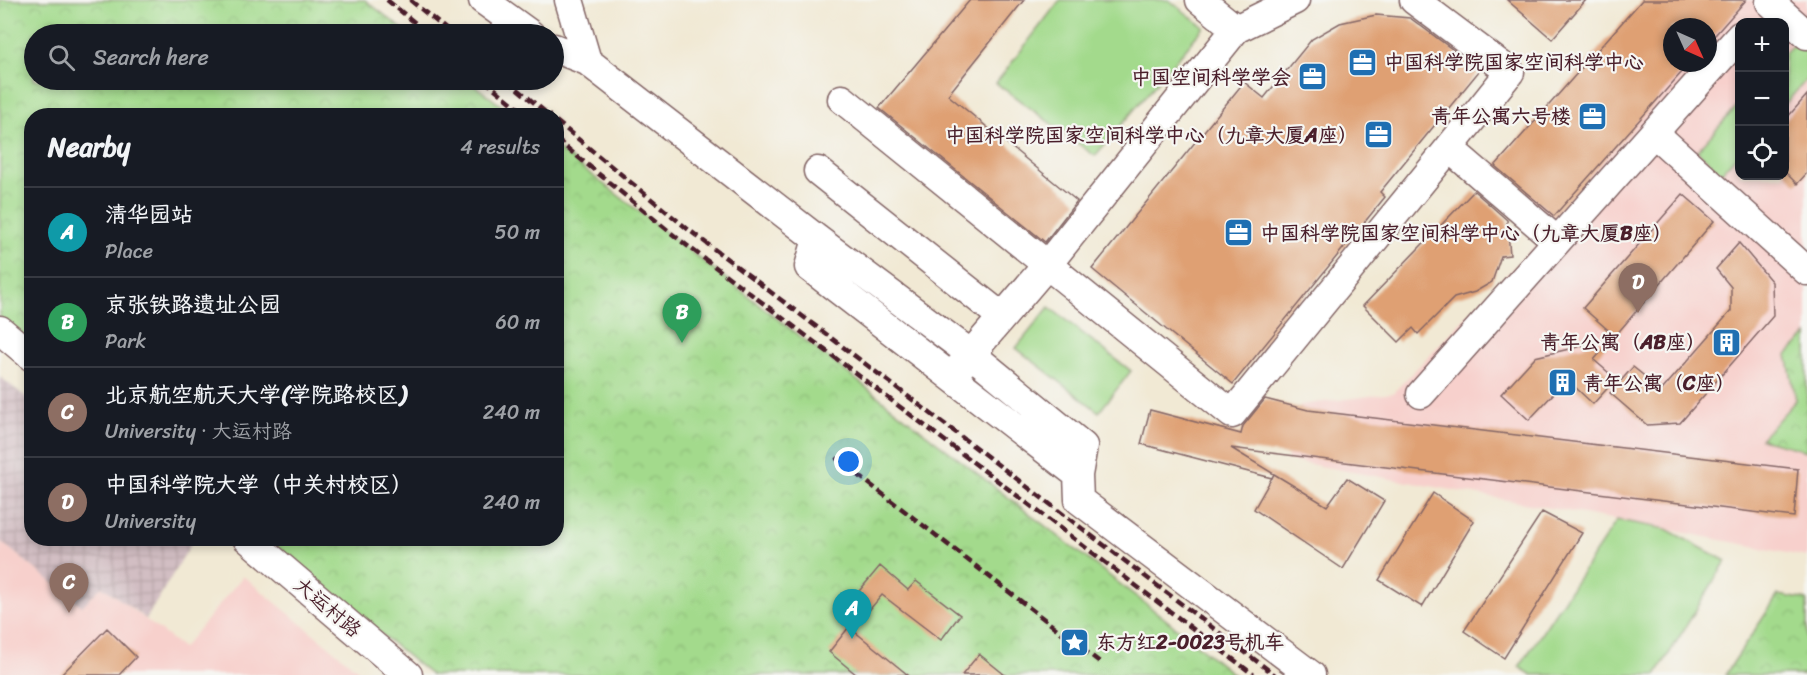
<!DOCTYPE html>
<meta charset="utf-8">
<style>
:root{--surface:#171b24;--page:#242831;--text:#f1f3f6;--muted:#9ea1a6;--line:#363941;--accent:#1a73e8}
body{margin:0;font-family:Sriracha,"LXGW WenKai TC",sans-serif;background:var(--page);color:var(--text)}
.controls{position:absolute;right:18px;top:18px;display:grid;overflow:hidden;border-radius:12px;box-shadow:0 3px 9px #0003}
.controls button{width:54px;height:54px;display:grid;place-items:center;padding:0;border:0;border-bottom:2px solid var(--line);background:var(--surface);color:var(--text);font:30px sans-serif}
.compass{position:absolute;left:1663px;top:18px;width:54px;height:54px;border-radius:50%;background:var(--surface);box-shadow:0 3px 9px #0003;rotate:135deg}
.you{position:absolute;left:849px;top:462px;width:21px;height:21px;margin:-15px;border:4px solid #fff;border-radius:50%;background:#1a73e8;box-shadow:0 0 0 9px #1a73e833}
.badge{display:grid;place-items:center;width:39px;height:39px;border-radius:50%;background:var(--accent);color:#fff;font-size:20px;font-weight:700}
.pin{position:absolute;translate:-50% -50px;filter:drop-shadow(0 2px 3px #0008)}
.pin::after{content:'';position:absolute;top:32px;width:21px;height:18px;background:inherit;clip-path:polygon(0 0,100% 0,50% 100%)}
.list{margin:0;padding:0;list-style:none}
h2{display:flex;justify-content:space-between;align-items:center;height:78px;margin:0;padding:0 24px;font-size:26px}
h2 small{font-size:20px;font-weight:400;color:var(--muted)}
.list li{display:grid;grid-template-columns:39px 1fr auto;gap:18px;align-items:center;box-sizing:border-box;height:90px;padding:0 24px;border-top:2px solid var(--line)}
.list b{display:block;font-size:22px;white-space:nowrap}
.list p{margin:0;font-size:20px;white-space:nowrap;color:var(--muted)}
.list em{font-size:20px;font-style:normal;color:var(--muted)}
.icon{flex:none;width:33px;height:33px;fill:none;stroke:currentColor;stroke-width:2;stroke-linecap:round;stroke-linejoin:round}
.map{position:relative;flex:none;width:1807px;height:675px;overflow:hidden}
.search{position:absolute;background:var(--surface);box-shadow:0 3px 9px #0003;left:24px;top:24px;width:540px;height:66px;display:flex;align-items:center;gap:15px;box-sizing:border-box;padding:0 21px;border-radius:33px;color:var(--muted);font-size:22px}
.panel{position:absolute;background:var(--surface);box-shadow:0 3px 9px #0003;left:24px;top:108px;width:540px;height:438px;border-radius:24px}
.map>svg:first-child{display:block}
</style>
<div class="map">
<svg width="1807" height="675" viewBox="0 0 1807 675">
<defs>
<pattern id="industrial-grid" width="8" height="8" patternUnits="userSpaceOnUse" patternTransform="scale(1.5)"><rect width="8" height="8" fill="#d2bec3"/><path d="M0 4h8M4 0v8" fill="none" stroke="#b6a3a8"/></pattern>
<pattern id="park-crowns" width="20" height="18" patternUnits="userSpaceOnUse" patternTransform="scale(1.5)"><rect width="20" height="18" fill="#a3da8c"/><path d="M2 6a3 3 0 1 1 6 0M12 15a3 3 0 1 1 6 0" fill="none" stroke="#8ebb79"/></pattern>
</defs>
<rect width="100%" height="100%" fill="#f6f6f2"/>
<filter id="ink" filterUnits="userSpaceOnUse"><feTurbulence type="fractalNoise" baseFrequency=".0167" numOctaves="2"/><feDisplacementMap in="SourceGraphic" scale="12" xChannelSelector="R" yChannelSelector="G"/><feConvolveMatrix kernelMatrix="1 2 1 2 8 2 1 2 1" color-interpolation-filters="sRGB"/></filter>
<filter id="wash" filterUnits="userSpaceOnUse"><feTurbulence type="fractalNoise" baseFrequency=".008" numOctaves="4" result="noise"/><feDisplacementMap in="SourceGraphic" scale="24" xChannelSelector="R" yChannelSelector="G"/><feGaussianBlur stdDeviation="1.35" result="paint"/><feColorMatrix in="noise" values="0 0 0 0 0 0 0 0 0 0 0 0 0 0 0 0 0 1.4 0 .05"/><feComposite in="paint" operator="in"/></filter>
<g filter="url(#wash)">
<rect width="100%" height="100%" fill="#f1e9d4"/>
<!-- built -->
<path fill="#f7d0cc" fill-rule="evenodd" d="M1642,0H1807V557L1666,529L1287,460L1300,405L1393,393L1546,234L1493,168ZM1740,22H1784V176H1740ZM1672,27H1708V63H1672Z
M0,541L82,606L102,586L183,648L243,576L364,675H0Z"/>
<!-- industrial -->
<path fill="url(#industrial-grid)" d="M0,377L31,401L32,538L194,539L146,619L102,586L82,606L0,541Z"/>
<!-- grass -->
<path fill="#a3da8c" stroke="#767c5c" stroke-width="1.5" d="M1060,0H1169L1204,27L1095,156L996,83Z
M1807,30V79L1785,104L1784,54Z
M1739,104V153L1721,173L1697,151Z
M1049,307L1131,371L1099,412L1016,348Z
M1617,520L1666,529L1726,561L1656,675H1532L1519,667Z"/>
<!-- park -->
<path fill="url(#park-crowns)" stroke="#767c5c" stroke-width="1.5" d="M0,0H365L409,34H34V80H467L514,115L32,116L31,348L0,322Z
M557,148L1164,618L1234,675H431L265,539L556,538Z
M1807,335V451L1761,439L1796,400L1787,355Z
M1778,595L1807,600V675H1725Z"/>
<g id="blocks">
<!-- building -->
<path fill="#dfa073" d="M970,0H1024L948,95L1077,201L1045,242L879,108Z
M1507,0H1586L1552,39Z
M1642,0H1746L1708,43V27H1672V63H1690L1554,216L1495,166Z
M1376,15L1410,18L1480,70L1380,192L1385,197L1233,384L1092,269L1244,82L1264,98L1312,39L1340,23Z
M1807,95V173L1797,184L1785,172V120Z
M1474,191L1507,220L1510,255L1501,256L1492,282L1475,292L1454,298L1418,334L1413,328L1399,342L1363,306Z
M1683,194L1714,221L1615,336L1583,308Z
M1739,243L1772,282L1773,316L1680,423L1647,425L1610,393L1633,367L1662,390L1731,311V287L1716,269Z
M1612,339L1594,360L1616,379L1593,404L1575,387L1557,390L1529,420L1501,394L1535,357Z
M1265,399L1308,410L1798,469L1794,517L1231,448L1274,474L1272,478L1141,444L1150,410L1241,434L1243,426Z
M1274,474L1327,506L1347,478L1384,501L1343,569L1254,509Z
M1433,493L1474,521L1422,607L1379,580Z
M1542,512L1582,533L1504,658L1464,631Z
M880,566L908,590L916,581L960,615L941,640L882,595L860,621L845,608Z
M849,627L908,675H857L829,652Z
M107,628L136,657L119,675H61Z
M979,654L1005,675H962Z"/>
</g>
</g>
<g filter="url(#ink)">
<use href="#blocks" fill-opacity="0" stroke="#846666" stroke-width="1.5"/>
<g fill="none" stroke-linecap="round" stroke-linejoin="round">
<defs>
<path id="minor" d="M483,0L530,34
M569,0L587,61
M1200,0L1236,29
M1414,0L1510,72L1449,148L1557,241
M1770,2L1807,35
M554,48L587,61L817,239L971,354L1083,446L1078,475L1079,500L1311,675
M842,99L1232,414L1449,148
M1654,133L1807,271
M818,171L1002,317
M817,239L809,267L1078,475
M0,330L32,357
M952,376L1047,265L1236,29L1295,0
M1421,394L1740,36
M247,538L408,675"/>
</defs>
<!-- minor casing -->
<use href="#minor" stroke="#846666" stroke-width="31"/>
<!-- minor -->
<use href="#minor" stroke="#fff" stroke-width="28"/>
<!-- rail -->
<path stroke="#4a1f2b" stroke-width="4.5" stroke-dasharray="9 4.5" stroke-linecap="butt" d="M387,0L429,34
M410,0L452,34
M484,80L528,116
M507,80L550,116
M556,121L689,230L1275,675
M556,139L681,241L1254,675
M836,458L1101,663"/>
</g>
</g>
<!-- icons -->
<defs>
<symbol id="office-square" viewBox="-11 -11 22 22"><rect x="-9" y="-9" width="18" height="18" rx="4" fill="#1f6fb2" stroke="#f6f6f2"/><path d="M-6-3h4V-5.5h4V-3h4V5H-6ZM-1-4.5V-3h2v-1.5ZM-6 0V1H6V0Z" fill="#fff"/></symbol>
<symbol id="building-square" viewBox="-11 -11 22 22"><rect x="-9" y="-9" width="18" height="18" rx="4" fill="#1f6fb2" stroke="#f6f6f2"/><path d="M-4-6H4V6H1V3H-1V6H-4ZM-2.5-4.3h1.7v1.8h-1.7ZM.8-4.3h1.7v1.8H.8ZM-2.5-1h1.7V.8h-1.7ZM.8-1h1.7V.8H.8Z" fill="#fff"/></symbol>
<symbol id="sight-square" viewBox="-11 -11 22 22"><rect x="-9" y="-9" width="18" height="18" rx="4" fill="#1f6fb2" stroke="#f6f6f2"/><path d="M0-6L1.8-2.2L6-1.7L2.9 1.2L3.7 5.4L0 3.3L-3.7 5.4L-2.9 1.2L-6-1.7L-1.8-2.2Z" fill="#fff"/></symbol>
</defs>
<g fill-rule="evenodd">
<use href="#office-square" x="1346" y="46" width="33" height="33"/>
<use href="#office-square" x="1296" y="60" width="33" height="33"/>
<use href="#office-square" x="1576" y="100" width="33" height="33"/>
<use href="#office-square" x="1362" y="118" width="33" height="33"/>
<use href="#office-square" x="1222" y="216" width="33" height="33"/>
<use href="#building-square" x="1710" y="326" width="33" height="33"/>
<use href="#building-square" x="1546" y="366" width="33" height="33"/>
<use href="#sight-square" x="1058" y="626" width="33" height="33"/>
</g>
<g text-anchor="middle" stroke-width="4.5" stroke-linejoin="round" paint-order="stroke">
<!-- poi labels -->
<g font-size="20" font-weight="bold" fill="#4a1f2b" stroke="#f6f6f2" text-anchor="start">
<text x="1384" y="69">中国科学院国家空间科学中心</text>
<text x="1291" y="84" text-anchor="end">中国空间科学学会</text>
<text x="1571" y="123" text-anchor="end">青年公寓六号楼</text>
<text x="1358" y="142" text-anchor="end">中国科学院国家空间科学中心（九章大厦A座）</text>
<text x="1260" y="240">中国科学院国家空间科学中心（九章大厦B座）</text>
<text x="1706" y="349" text-anchor="end">青年公寓（AB座）</text>
<text x="1583" y="390">青年公寓（C座）</text>
<text x="1096" y="649">东方红2-0023号机车</text>
</g>
<!-- street labels -->
<g font-size="20" fill="#4a1f2b" stroke="#f6f6f2">
<text transform="translate(328 607) rotate(40)" y="7">大运村路</text>
</g>
</g>
</svg>
<div class="controls">
<button>+</button>
<button>−</button>
<button><svg class="icon" aria-label="locate" viewBox="0 0 24 24"><circle cx="12" cy="12" r="6"/><path d="M12 2v4M12 18v4M2 12h4M18 12h4"/></svg></button>
</div>
<svg class="compass" viewBox="-18 -18 36 36"><path d="M0-13l5 13h-10z" fill="#e53935"/><path d="M0 13l5-13h-10z" fill="#9ea1a6"/></svg>
<div class="you"></div>
<div class="pin badge" style="left:852px;top:639px;background:#0f9aa8">A</div>
<div class="pin badge" style="left:682px;top:343px;background:#2e9e5b">B</div>
<div class="pin badge" style="left:69px;top:613px;background:#8d6e63">C</div>
<div class="pin badge" style="left:1638px;top:313px;background:#8d6e63">D</div>
<div class="search"><svg class="icon" aria-label="search" viewBox="0 0 24 24"><circle cx="10" cy="10" r="6"/><path d="M15 15l6 6"/></svg>Search here</div>
<section class="panel">
<h2>Nearby<small>4 results</small></h2>
<ul class="list">
<li><span class="badge" style="background:#0f9aa8">A</span><div><b>清华园站</b><p>Place</p></div><em>50 m</em></li>
<li><span class="badge" style="background:#2e9e5b">B</span><div><b>京张铁路遗址公园</b><p>Park</p></div><em>60 m</em></li>
<li><span class="badge" style="background:#8d6e63">C</span><div><b>北京航空航天大学(学院路校区)</b><p>University · 大运村路</p></div><em>240 m</em></li>
<li><span class="badge" style="background:#8d6e63">D</span><div><b>中国科学院大学（中关村校区）</b><p>University</p></div><em>240 m</em></li>
</ul>
</section>
</div>
